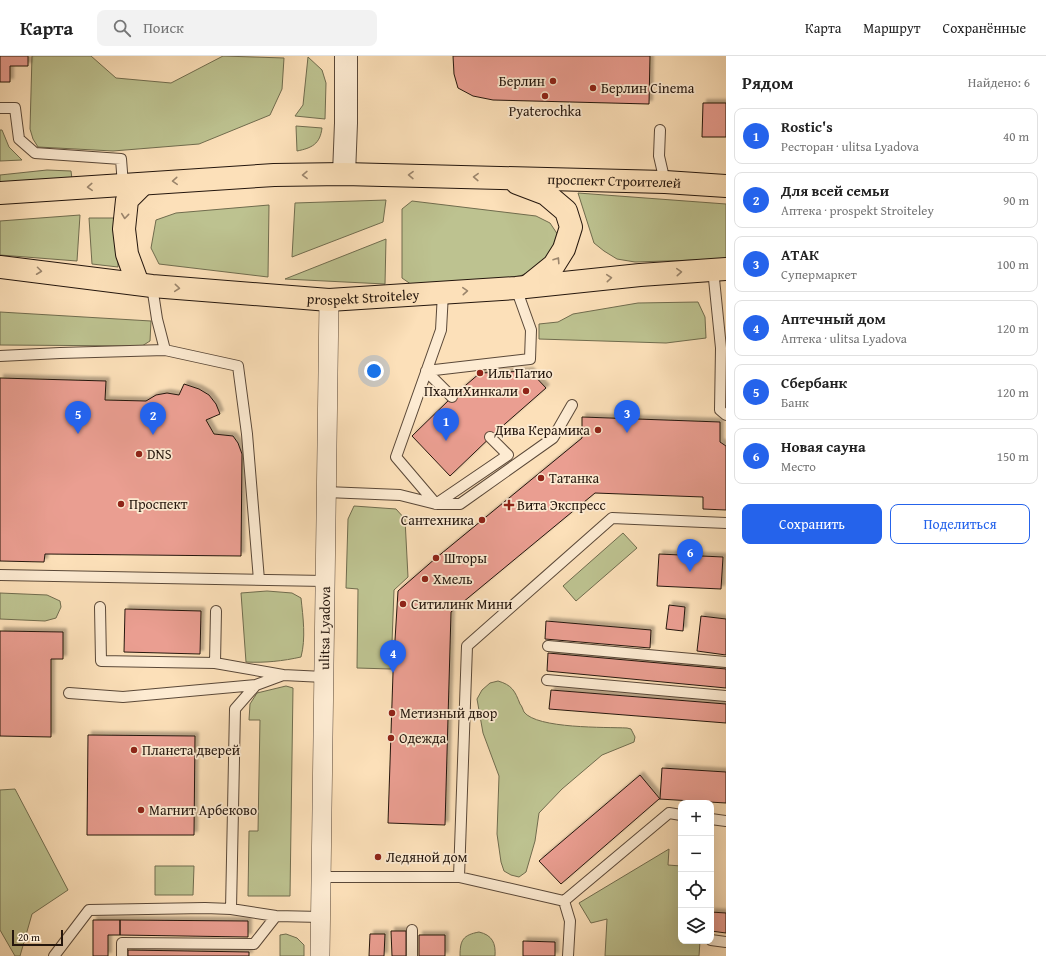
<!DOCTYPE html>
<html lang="ru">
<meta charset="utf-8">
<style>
:root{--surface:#fff;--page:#f2f2f2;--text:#222;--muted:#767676;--line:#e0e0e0;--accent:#2563eb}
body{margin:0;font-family:"Gentium Book Plus",serif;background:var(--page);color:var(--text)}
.controls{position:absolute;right:12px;bottom:12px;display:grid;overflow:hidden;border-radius:8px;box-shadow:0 4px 16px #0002}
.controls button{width:36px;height:36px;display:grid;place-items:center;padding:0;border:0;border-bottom:1px solid var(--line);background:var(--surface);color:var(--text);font:20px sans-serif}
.scale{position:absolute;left:12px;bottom:10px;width:51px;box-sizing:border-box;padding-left:4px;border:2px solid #24160d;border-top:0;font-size:11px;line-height:14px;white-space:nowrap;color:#24160d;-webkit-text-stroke:3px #fdebd2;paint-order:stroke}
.you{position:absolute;left:374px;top:315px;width:14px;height:14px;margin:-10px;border:3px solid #fff;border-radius:50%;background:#1a73e8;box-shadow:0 0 0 6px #1a73e833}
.badge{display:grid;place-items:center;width:26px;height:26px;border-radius:50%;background:var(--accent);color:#fff;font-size:13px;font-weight:700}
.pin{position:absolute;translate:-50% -33px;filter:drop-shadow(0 1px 2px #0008)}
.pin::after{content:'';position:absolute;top:21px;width:14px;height:12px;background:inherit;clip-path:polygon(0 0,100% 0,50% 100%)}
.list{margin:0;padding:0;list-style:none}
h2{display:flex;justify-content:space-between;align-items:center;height:52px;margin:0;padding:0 16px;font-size:17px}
h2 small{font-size:13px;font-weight:400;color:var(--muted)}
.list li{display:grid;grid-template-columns:26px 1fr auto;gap:12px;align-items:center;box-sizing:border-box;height:56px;margin:0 8px 8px;padding:0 8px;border:1px solid var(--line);border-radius:8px}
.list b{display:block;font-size:15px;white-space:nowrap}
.list p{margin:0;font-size:13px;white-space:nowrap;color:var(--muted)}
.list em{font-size:13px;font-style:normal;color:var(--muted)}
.actions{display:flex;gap:8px;padding:12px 16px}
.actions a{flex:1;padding:9px 0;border:1px solid var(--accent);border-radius:8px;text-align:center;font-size:14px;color:var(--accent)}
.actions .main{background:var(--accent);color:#fff}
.icon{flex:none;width:22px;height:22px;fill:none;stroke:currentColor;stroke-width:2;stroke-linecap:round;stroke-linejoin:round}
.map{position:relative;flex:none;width:726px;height:900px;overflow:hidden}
header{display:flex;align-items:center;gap:24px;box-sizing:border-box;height:56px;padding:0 20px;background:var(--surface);border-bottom:1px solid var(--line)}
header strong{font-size:19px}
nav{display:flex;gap:22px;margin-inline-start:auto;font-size:14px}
.search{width:280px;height:36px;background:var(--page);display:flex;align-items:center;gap:10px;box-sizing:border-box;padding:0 14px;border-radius:8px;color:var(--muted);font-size:15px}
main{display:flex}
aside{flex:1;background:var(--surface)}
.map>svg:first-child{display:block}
</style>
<header>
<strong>Карта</strong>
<div class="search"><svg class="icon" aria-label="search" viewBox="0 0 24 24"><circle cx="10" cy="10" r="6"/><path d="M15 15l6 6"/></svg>Поиск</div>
<nav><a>Карта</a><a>Маршрут</a><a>Сохранённые</a></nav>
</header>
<main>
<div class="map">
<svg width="726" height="900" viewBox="0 0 726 900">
<defs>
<filter id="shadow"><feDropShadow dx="3.5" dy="-3.5" stdDeviation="1" flood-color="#0004"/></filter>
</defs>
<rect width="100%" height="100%" fill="#fce0b9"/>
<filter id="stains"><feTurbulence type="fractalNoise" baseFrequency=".005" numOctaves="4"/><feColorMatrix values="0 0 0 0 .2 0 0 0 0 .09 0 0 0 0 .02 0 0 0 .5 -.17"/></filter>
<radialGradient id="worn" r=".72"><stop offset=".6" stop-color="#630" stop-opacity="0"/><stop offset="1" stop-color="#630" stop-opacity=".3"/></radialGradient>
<!-- green -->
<path fill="#bdc290" stroke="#706c4e" d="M32,0H91L116,22L171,27L223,0L284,2L282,33L270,59L199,88L113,95L38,91L33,83L30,73Z
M308,1L322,14L326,27L325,63L295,60L303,49Z
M296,70L322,72C320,88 312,92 297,95Z
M0,74H2L9,91L22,104L0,105Z
M47,114L71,115L72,123L0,128V119Z
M578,137L726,148V203L635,206L617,203L604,195L594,187Z
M386,144L383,166L292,201L295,147Z
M412,145L536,160L550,167L560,182L540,211L520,220L472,227L415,231L402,222V153Z
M269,149L268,221L159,208L151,192L156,164L176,157Z
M80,159L77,205L0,199V165Z
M89,162H118V211L92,208Z
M386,183L385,228L285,223Z
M698,246L705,261L706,282L666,287L539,283V268L558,266L573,258L638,247Z
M0,256L151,265L150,285L142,290L0,289Z
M354,450L396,453L405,463L408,521L394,534L391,613L357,612L358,533L346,532L348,463Z
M623,477L637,492L576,545L563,530Z
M267,535L292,537L301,542C303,561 306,582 301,601C283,605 265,607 246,606L241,537Z
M0,537L47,539L60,545L61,551L56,562L45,565L0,563Z
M498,625C512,629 515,635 520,648C522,650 523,654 524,656C537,673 606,671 627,672L631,673L635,681L634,686L602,699L562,733L539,757L535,785L526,816L519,821L511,819L504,815L501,806L497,778L499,720L483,677L477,643L482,634L490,627Z
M286,630L293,632L290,840H248L249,775H258L260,664H249L250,648L257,637Z
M15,733L68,834L32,858L20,900H15L0,874V734Z
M669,793L668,809L681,810V885H700L699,900H605L607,863L591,867L579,847Z
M155,810H194L193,839H155Z
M479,876C492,879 496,887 495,900H460C460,884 463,879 479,876Z
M286,878L297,882L304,889V900H280V879Z"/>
<!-- building -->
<path fill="#ea9e91" stroke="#24160d" filter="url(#shadow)" d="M0,0H28V10H10V26H0Z
M453,0H650L649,48L493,44L473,40L458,32L454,18Z
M703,47H726V81H702Z
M530,315L546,332L498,374L450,420L412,380L452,341L480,317Z
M0,322L106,325L105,344L146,345L156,339L167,337L179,339L184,328L199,333L209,339L216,348L220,358L206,364L214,378L233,380L238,387L242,398L241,500L45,498L44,506L0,505Z
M582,361L720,366V386L726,390V454L703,453V441L595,437L451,556L445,769L388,767L393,617L398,535L436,502L582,382Z
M659,498L723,501L721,533L657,530Z
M669,549L685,551L683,575L666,573Z
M125,553L201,555L200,598L124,596Z
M701,560L726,563V599L697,595Z
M546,565L651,574L650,592L545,583Z
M0,575L63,576V603H51V681L0,680Z
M548,597L726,613V632L547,615Z
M551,634L726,648V667L549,653Z
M88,679L195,680L194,779H87Z
M662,712L726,716V747L659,743L561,828L539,805L640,719L660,743Z
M711,856L726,857V877L711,875Z
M93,864H120V879H108V900H93Z
M120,864L248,865V881L120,879Z
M391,875H406V900H392Z
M370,878H385L384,900H369Z
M419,879H445V900H419Z
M523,885L555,886V900H523Z
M128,894L249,896V900H128Z"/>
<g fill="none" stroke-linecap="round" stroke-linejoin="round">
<defs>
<path id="service" d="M0,52H15L19,83L35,97L121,103L123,129
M660,74L659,100L665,126
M713,213L721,292L720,354L726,359
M152,230L157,263L165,294
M443,237L441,274L396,401L436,448L508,399L490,381
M0,300L60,297L165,294L238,310L247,378L259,524
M426,315L530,303L531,274L516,232
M426,315L452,341
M326,436L400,439L436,448H460L553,382L572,349
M0,519L325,525
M100,551L101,605L215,607L283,619
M548,590L726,606
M215,607L216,555
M547,624L726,640
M69,637L123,641L256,629
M711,763L726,765
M321,821H459L564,845L570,865L568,900
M459,821L467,590L612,462L726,467
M564,845L669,757L681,759
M321,861L276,860L231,853L235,653L256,629L283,619L324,621
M711,884L726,886
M54,900L89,854L205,852L231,853
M122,900V887L254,888L276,860
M412,900V874"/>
<g id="minor">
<path id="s1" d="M320,900L329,244"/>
</g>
<path id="tertiary" d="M344,118L346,67V0"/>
<g id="primary">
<path d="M517,127L546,138L566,155L571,171L564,193L554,209L528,230"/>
<path id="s2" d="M0,137L274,119L344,118L665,126L726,130"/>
<path id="s3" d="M0,211L152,230L329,244L516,232L640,219L726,213"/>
<path d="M138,228L127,198L124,173L127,144L143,128"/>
</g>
</defs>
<!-- service casing -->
<use href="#service" stroke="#5a4838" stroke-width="12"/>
<!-- minor casing -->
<use href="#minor" stroke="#5a4838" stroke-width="20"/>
<!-- tertiary casing -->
<use href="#tertiary" stroke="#5a4838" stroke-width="24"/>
<!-- primary casing -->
<use href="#primary" stroke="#24160d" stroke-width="24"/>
<!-- service -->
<use href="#service" stroke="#fdebd2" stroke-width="10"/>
<!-- minor -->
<use href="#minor" stroke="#fdebd2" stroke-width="19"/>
<!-- tertiary -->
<use href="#tertiary" stroke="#fdebd2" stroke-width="22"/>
<!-- primary -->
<use href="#primary" stroke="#fce0b9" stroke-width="22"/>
</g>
<!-- one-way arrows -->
<defs><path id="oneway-chevron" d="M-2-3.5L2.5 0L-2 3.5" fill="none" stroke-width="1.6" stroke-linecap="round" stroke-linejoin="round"/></defs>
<g stroke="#9b856c">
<use href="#oneway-chevron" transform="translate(305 119) rotate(179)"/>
<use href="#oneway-chevron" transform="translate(411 119) rotate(-179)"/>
<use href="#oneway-chevron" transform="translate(476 121) rotate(-178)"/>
<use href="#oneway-chevron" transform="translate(175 125) rotate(176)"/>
<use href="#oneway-chevron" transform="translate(90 131) rotate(177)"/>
<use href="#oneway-chevron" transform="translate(125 160) rotate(96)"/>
<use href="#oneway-chevron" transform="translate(557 204) rotate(-57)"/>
<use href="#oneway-chevron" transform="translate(39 215) rotate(7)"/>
<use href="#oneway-chevron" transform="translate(679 216) rotate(-4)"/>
<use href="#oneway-chevron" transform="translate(609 222) rotate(-5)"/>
<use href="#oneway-chevron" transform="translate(177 232) rotate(5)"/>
<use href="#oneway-chevron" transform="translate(465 235) rotate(-4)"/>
</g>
<!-- markers -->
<g fill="#8f2418" stroke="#fdebd2" stroke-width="1.5">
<circle cx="553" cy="25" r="4"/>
<circle cx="593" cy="32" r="4"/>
<circle cx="545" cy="40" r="4"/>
<circle cx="480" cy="317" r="4"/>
<circle cx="526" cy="335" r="4"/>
<circle cx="598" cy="374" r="4"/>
<circle cx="139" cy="398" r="4"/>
<circle cx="541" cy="422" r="4"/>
<circle cx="121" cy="448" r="4"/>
<path d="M507 443h4v4h4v4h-4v4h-4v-4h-4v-4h4z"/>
<circle cx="482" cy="464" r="4"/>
<circle cx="436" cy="502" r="4"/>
<circle cx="425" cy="523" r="4"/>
<circle cx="403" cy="548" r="4"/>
<circle cx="392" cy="657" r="4"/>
<circle cx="391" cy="682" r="4"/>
<circle cx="134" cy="694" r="4"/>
<circle cx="141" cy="754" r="4"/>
<circle cx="378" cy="801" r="4"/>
</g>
<g text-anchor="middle" stroke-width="3.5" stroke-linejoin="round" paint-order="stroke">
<!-- poi labels -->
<g font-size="14" fill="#24160d" stroke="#fdebd2" text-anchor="start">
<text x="545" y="30" text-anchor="end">Берлин</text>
<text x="601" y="37">Берлин Cinema</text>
<text x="545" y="60" text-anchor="middle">Pyaterochka</text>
<text x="488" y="322">Иль Патио</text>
<text x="518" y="340" text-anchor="end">ПхалиХинкали</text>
<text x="590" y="379" text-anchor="end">Дива Керамика</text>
<text x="147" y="403">DNS</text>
<text x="549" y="427">Татанка</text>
<text x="129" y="453">Проспект</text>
<text x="517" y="454">Вита Экспресс</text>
<text x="474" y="469" text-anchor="end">Сантехника</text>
<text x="444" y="507">Шторы</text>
<text x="433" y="528">Хмель</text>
<text x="411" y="553">Ситилинк Мини</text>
<text x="400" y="662">Метизный двор</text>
<text x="399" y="687">Одежда</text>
<text x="142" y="699">Планета дверей</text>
<text x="149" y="759">Магнит Арбеково</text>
<text x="386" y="806">Ледяной дом</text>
</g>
<!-- street labels -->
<g font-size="14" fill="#24160d" stroke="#fdebd2">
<text dy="5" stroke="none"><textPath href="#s2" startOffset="615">проспект Строителей</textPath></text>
<text dy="5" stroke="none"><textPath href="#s3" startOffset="365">prospekt Stroiteley</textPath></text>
<text dy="5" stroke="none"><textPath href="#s1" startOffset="328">ulitsa Lyadova</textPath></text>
</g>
</g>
<rect width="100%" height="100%" filter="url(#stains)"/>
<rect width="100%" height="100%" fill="url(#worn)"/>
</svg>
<div class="controls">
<button>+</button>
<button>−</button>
<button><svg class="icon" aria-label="locate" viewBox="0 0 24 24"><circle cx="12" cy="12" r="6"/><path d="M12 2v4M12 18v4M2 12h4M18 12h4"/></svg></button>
<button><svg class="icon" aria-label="layers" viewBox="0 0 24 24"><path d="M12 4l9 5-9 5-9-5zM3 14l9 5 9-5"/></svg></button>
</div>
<div class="scale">20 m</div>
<div class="you"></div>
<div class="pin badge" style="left:446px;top:385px">1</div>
<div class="pin badge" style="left:153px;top:379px">2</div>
<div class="pin badge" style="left:627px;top:377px">3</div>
<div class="pin badge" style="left:393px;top:617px">4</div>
<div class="pin badge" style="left:78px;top:378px">5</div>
<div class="pin badge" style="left:690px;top:516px">6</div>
</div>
<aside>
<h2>Рядом<small>Найдено: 6</small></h2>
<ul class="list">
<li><span class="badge">1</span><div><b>Rostic's</b><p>Ресторан · ulitsa Lyadova</p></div><em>40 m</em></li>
<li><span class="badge">2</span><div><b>Для всей семьи</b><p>Аптека · prospekt Stroiteley</p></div><em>90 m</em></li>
<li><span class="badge">3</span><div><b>АТАК</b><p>Супермаркет</p></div><em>100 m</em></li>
<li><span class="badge">4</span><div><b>Аптечный дом</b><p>Аптека · ulitsa Lyadova</p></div><em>120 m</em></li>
<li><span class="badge">5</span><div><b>Сбербанк</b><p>Банк</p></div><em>120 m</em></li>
<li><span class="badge">6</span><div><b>Новая сауна</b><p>Место</p></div><em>150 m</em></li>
</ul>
<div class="actions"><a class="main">Сохранить</a><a>Поделиться</a></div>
</aside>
</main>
